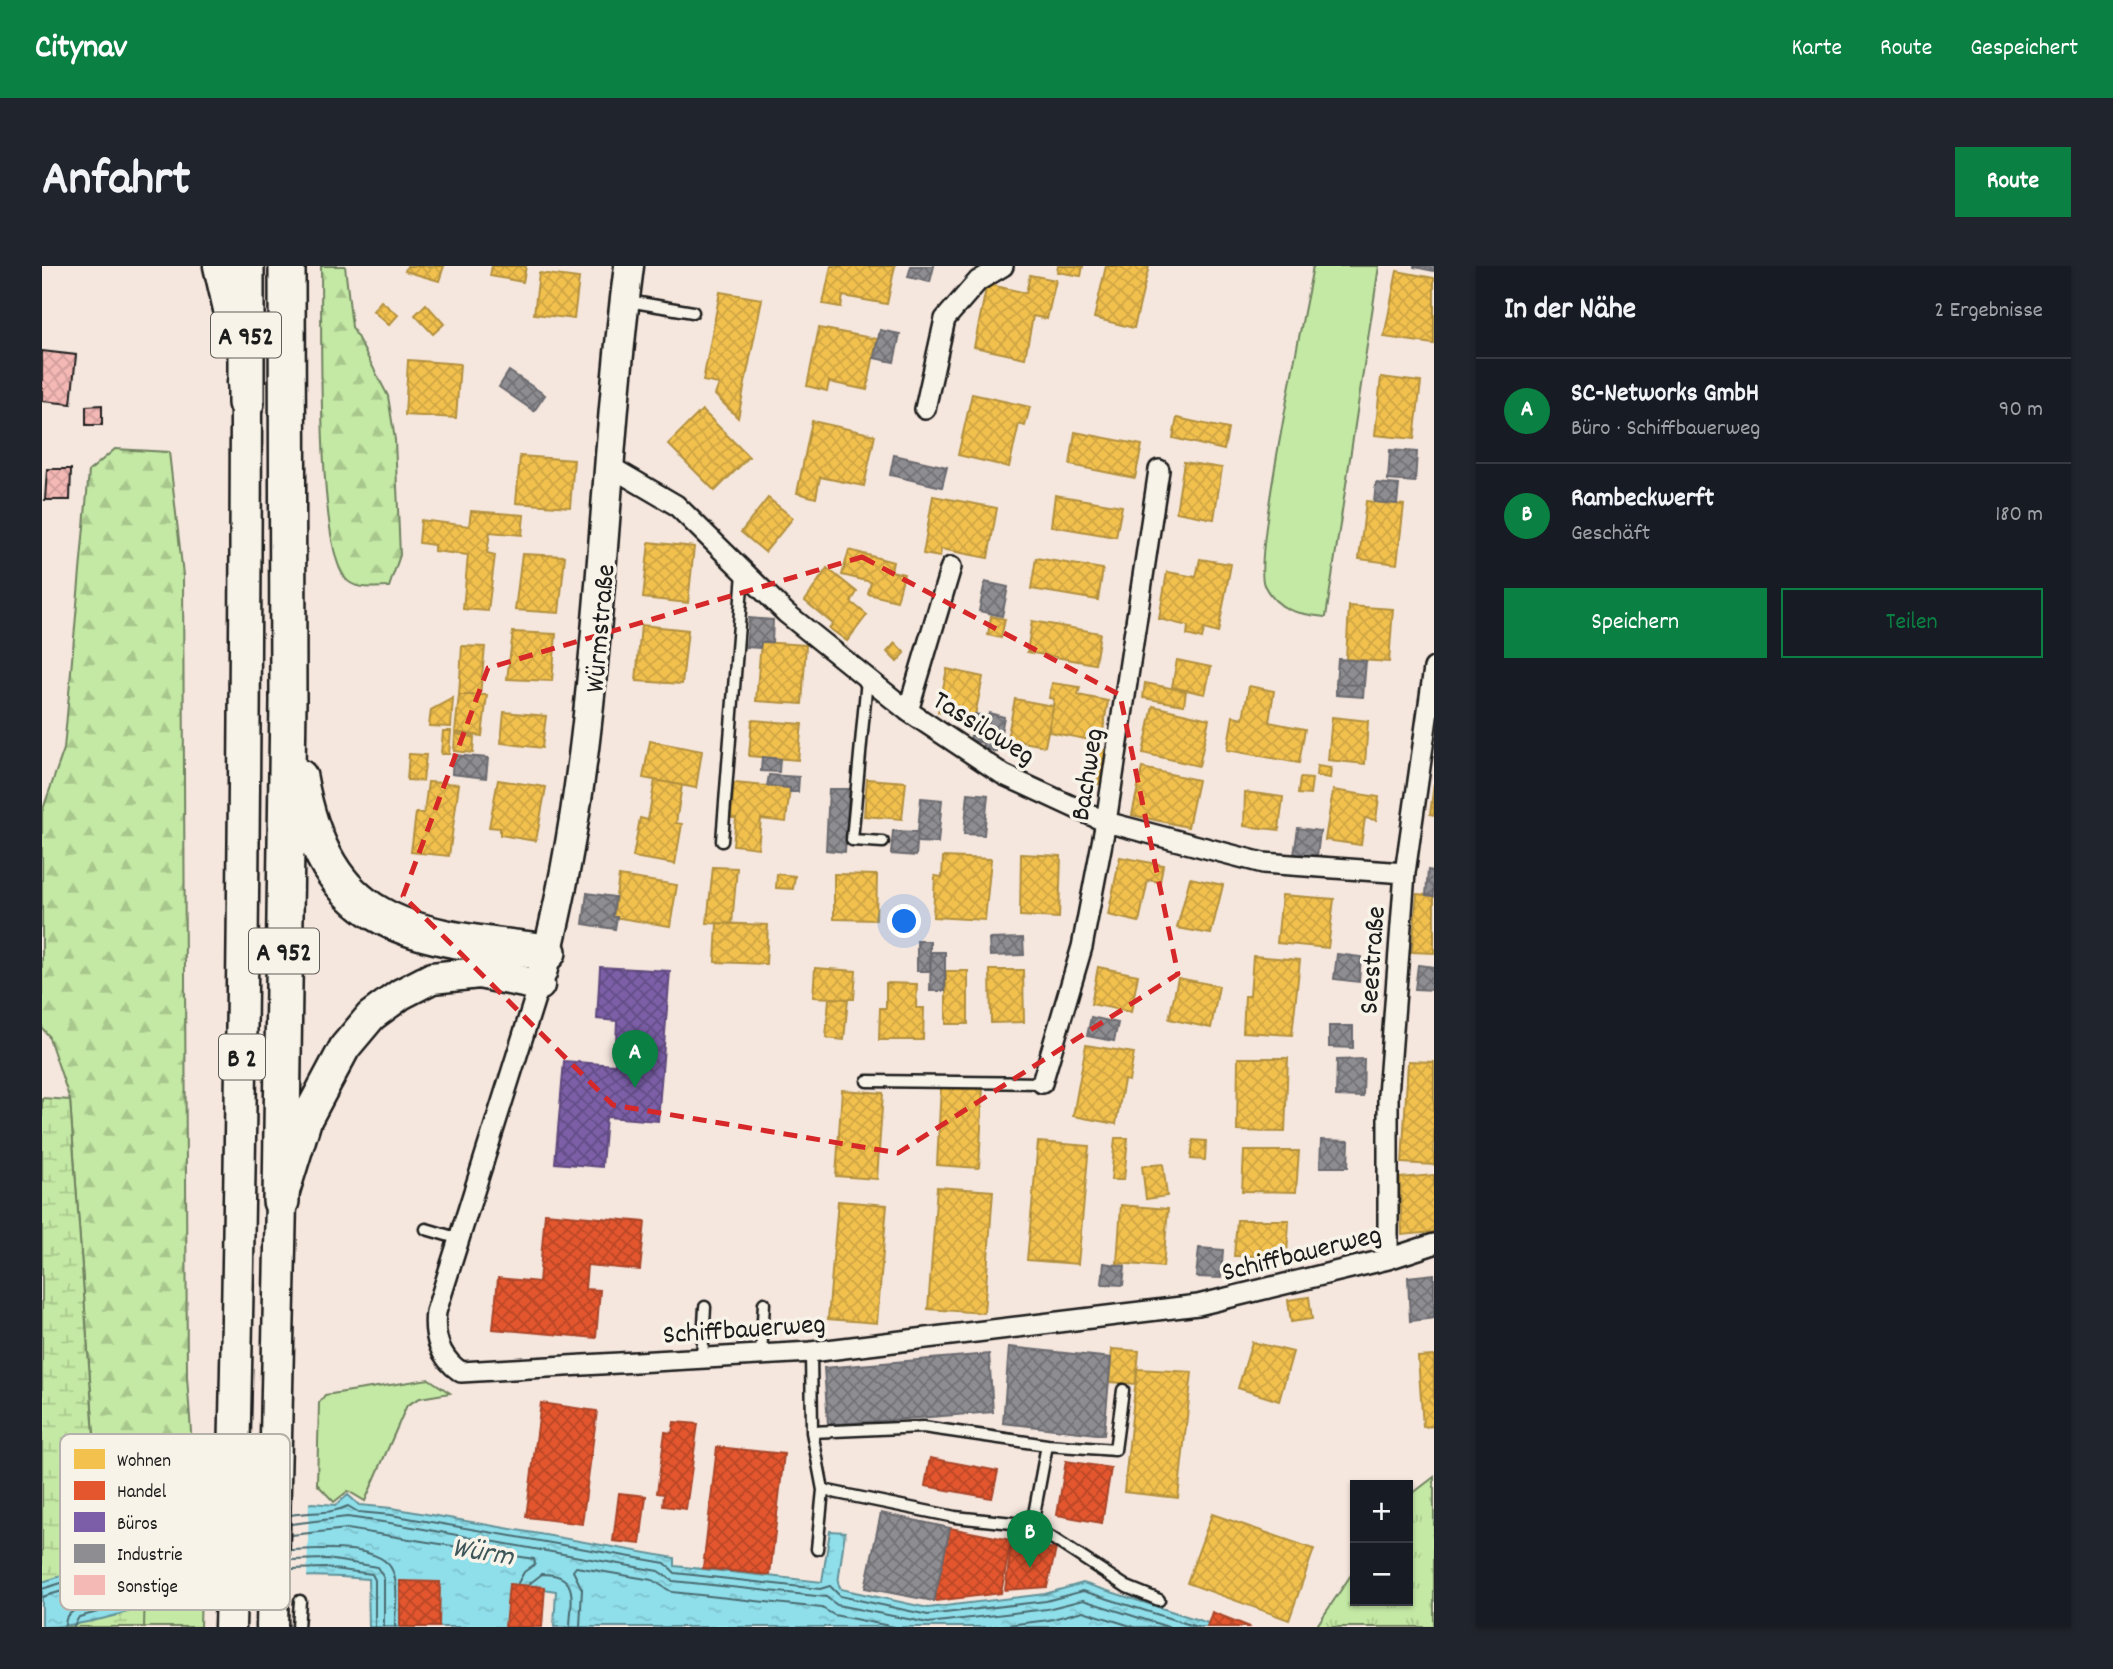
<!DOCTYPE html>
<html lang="de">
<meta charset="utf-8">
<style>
:root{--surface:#171b24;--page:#20242c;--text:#f1f3f6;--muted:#9ea1a6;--line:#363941;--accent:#0b8043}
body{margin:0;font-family:Dekko,sans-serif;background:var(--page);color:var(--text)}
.controls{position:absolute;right:21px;bottom:21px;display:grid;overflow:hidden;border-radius:0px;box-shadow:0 2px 5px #0004}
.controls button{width:63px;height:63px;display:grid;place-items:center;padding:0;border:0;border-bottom:2px solid var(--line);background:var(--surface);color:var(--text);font:35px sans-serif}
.you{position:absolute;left:863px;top:656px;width:24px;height:24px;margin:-18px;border:5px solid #fff;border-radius:50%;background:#1a73e8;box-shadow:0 0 0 10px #1a73e833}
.badge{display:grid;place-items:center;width:46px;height:46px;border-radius:50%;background:var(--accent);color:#fff;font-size:23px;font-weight:700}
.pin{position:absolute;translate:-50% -58px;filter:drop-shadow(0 2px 4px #0008)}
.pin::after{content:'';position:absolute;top:37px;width:24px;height:21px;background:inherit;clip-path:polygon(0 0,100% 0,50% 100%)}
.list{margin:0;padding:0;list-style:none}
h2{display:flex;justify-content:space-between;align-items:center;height:91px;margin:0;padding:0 28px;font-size:30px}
h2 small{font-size:23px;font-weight:400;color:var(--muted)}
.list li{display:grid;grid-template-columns:46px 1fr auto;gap:21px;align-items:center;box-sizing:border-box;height:105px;padding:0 28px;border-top:2px solid var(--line)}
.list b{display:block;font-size:26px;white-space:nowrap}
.list p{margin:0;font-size:23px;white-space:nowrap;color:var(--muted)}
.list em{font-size:23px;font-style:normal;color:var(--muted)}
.actions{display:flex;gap:14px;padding:21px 28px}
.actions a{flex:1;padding:16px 0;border:2px solid var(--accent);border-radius:0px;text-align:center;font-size:24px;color:var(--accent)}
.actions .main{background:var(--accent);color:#fff}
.map{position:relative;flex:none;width:1392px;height:1361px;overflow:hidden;border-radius:0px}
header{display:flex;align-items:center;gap:42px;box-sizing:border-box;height:98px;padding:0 35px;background:var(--accent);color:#fff}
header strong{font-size:33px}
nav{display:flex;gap:38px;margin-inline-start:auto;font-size:24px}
.intro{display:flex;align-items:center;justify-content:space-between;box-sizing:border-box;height:168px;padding:0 42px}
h1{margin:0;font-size:49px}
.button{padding:18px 32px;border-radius:0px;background:var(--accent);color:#fff;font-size:24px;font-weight:700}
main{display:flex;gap:42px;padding:0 42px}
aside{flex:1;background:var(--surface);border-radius:0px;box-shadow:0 2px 5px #0004}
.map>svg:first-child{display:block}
</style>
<header>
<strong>Citynav</strong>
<nav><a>Karte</a><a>Route</a><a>Gespeichert</a></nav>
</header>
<div class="intro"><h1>Anfahrt</h1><a class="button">Route</a></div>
<main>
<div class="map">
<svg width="1392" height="1361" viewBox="0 0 1392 1361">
<defs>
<pattern id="forest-firs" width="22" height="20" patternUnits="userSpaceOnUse" patternTransform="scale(1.75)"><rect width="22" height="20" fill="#c4e9a4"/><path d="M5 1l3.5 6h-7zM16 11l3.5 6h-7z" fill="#a8c78d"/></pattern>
<pattern id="wetland-marsh" width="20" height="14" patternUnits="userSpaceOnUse" patternTransform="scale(1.75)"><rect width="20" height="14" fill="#c4e9a4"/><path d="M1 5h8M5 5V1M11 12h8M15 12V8" fill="none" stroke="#a8c78d"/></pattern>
<pattern id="park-tufts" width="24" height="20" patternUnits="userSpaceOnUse" patternTransform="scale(1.75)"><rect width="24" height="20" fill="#c4e9a4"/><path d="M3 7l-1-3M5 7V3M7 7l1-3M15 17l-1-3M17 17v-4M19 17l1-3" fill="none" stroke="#a8c78d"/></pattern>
<pattern id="water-ripples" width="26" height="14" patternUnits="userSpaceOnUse" patternTransform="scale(1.75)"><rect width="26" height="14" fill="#8fdfeb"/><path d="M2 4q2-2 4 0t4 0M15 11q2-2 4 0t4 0" fill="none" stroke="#7bbfc9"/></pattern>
<pattern id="homes-cross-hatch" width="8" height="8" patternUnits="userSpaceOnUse" patternTransform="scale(1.75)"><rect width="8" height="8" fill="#f2c14e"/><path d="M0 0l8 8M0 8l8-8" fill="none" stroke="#cfa544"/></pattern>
<pattern id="shops-cross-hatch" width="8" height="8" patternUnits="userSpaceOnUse" patternTransform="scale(1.75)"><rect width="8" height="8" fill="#e4572e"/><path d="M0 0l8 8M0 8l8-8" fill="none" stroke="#b84726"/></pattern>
<pattern id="offices-cross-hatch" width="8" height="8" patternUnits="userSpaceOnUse" patternTransform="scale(1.75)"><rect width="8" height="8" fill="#7b5ea7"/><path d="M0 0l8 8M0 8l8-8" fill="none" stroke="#644d87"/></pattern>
<pattern id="industry-cross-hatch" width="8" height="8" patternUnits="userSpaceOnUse" patternTransform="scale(1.75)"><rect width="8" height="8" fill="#8d8d92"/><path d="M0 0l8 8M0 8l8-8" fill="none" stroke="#727276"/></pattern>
<pattern id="building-cross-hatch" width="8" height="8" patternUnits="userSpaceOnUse" patternTransform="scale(1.75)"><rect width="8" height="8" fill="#f4b8b5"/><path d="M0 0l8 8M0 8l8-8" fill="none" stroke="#d19e9b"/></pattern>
</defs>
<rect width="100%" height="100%" fill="#f6e7de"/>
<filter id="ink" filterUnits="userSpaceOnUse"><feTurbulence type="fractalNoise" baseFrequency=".0143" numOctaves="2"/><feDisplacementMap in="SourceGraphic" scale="14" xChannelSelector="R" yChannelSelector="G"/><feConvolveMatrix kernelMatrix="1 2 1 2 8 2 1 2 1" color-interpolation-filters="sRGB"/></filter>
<g filter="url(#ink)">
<!-- green -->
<path fill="#c4e9a4" stroke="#708260" stroke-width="2" d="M1271,0H1337L1284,351C1257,348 1236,346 1222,319C1210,294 1263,44 1271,0Z
M387,1113L408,1127L378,1132L365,1139L323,1235L306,1225L292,1236L275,1218L277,1137L283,1129Z
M159,1324L158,1361H102V1340Z"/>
<!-- forest -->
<path fill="url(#forest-firs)" stroke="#708260" stroke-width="2" d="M279,0H303L310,61L346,130L353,174L358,289L347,321C332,321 313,325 303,312C274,276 280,56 279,0Z
M73,183L127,186L141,309L145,1111L156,1261L132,1269L104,1284L72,1277L56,1225L28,834L6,769L0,762V546L22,483L47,205Z"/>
<!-- wetland -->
<path fill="url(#wetland-marsh)" stroke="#708260" stroke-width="2" d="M0,832L28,834L56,1225L72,1276L104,1284L102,1361H0Z"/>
<!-- park -->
<path fill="url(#park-tufts)" stroke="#708260" stroke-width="2" d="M1392,1211V1361H1274L1313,1303V1335H1366V1231Z"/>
<!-- water -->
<path fill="url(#water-ripples)" stroke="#619198" stroke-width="2" d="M306,1229L317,1239L350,1242L633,1292V1300L780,1316L788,1265L803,1266L796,1317L799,1323L886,1342L1003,1328L1041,1317L1166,1357L1165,1361H512L514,1325L502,1323L498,1361H327L326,1313C268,1307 213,1310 156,1325C105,1338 53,1361 0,1361V1316L104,1284L132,1269L156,1261L270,1237L294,1239Z"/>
<!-- pier -->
<path fill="#f6e7de" d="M267,1235L265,1313L227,1314L163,1327L166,1255Z"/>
<!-- homes -->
<path fill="url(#homes-cross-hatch)" stroke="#b2903f" stroke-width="2" d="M365,0H402L397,15L363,5Z
M450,0H484L481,16L448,10Z
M789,0H853L845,38L801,30L799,41L781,38Z
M1016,0H1041L1039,10L1015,6Z
M1064,0H1107L1092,62L1052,52Z
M1355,5L1392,12V78L1342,71Z
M497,7L537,12L532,53L492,48Z
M988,9L1014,14L1005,53L991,50L983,92L932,81L945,18L984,27Z
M678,26L720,33L696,152L673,129L677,118L661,115Z
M339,35L356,49L347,59L331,45Z
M384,38L402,58L391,68L373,49Z
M777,62L835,73L825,124L787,116L785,125L765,120Z
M366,94L418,98L414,152L363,149Z
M1339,111L1379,116L1372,173L1333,169Z
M930,128L988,141L983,160L977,158L967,201L916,189Z
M660,144L707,191L673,225L626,178Z
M1135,152L1186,163L1182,184L1131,172Z
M770,155L833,169L822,220L778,211L774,232L755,227Z
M1033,166L1100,179L1093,212L1028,199Z
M478,190L532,194L528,241L474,237Z
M1142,196L1180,202L1172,253L1134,246Z
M1013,229L1080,240L1074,271L1009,260Z
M891,230L955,242L946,292L899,283L898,291L881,288Z
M726,232L751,252L723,286L699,266Z
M1324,235L1362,239L1355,298L1317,293Z
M429,245L482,249L480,269L448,266L445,287L453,289L446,345L421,343L426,289L392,285V279L377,277L379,254L427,260Z
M607,276L652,281L646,337L601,332Z
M807,284L851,296L849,305L862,308L855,335L826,328L829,316L800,309Z
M480,288L523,290L517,347L473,344Z
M994,292L1061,303L1056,334L989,323Z
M1158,293L1189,298L1176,367L1162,363L1160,373L1145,369L1146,360L1117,353L1125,306L1154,311Z
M785,302L815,326L809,336L825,349L805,375L787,362L791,358L763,335Z
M1307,340L1351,343L1347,396L1304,393Z
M949,350L963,353L959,372L946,369Z
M990,355L1058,367L1053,398L985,386Z
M599,359L646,364L640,418L594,415Z
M471,366L514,368L510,415L465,413Z
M719,376L764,379L760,438L714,435Z
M853,377L863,387L855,396L845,386Z
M420,380L443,381L438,429H417Z
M1135,394L1169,401L1163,428L1130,421Z
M905,403L941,411L932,454L896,446Z
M1010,417L1038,421L1036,429L1066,435L1059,476L1007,466L1012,433L1007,432Z
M1103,417L1144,425L1142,439L1101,432Z
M1207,420L1232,425L1227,456L1263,463L1257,497L1185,484L1191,450L1201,452Z
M417,429H445L440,470L413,466Z
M411,432L409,461L387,460L389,444Z
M973,433L1011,440L1003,480L965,473Z
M1111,440L1167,453L1157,500L1101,487Z
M462,446L504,450L500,482L459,477Z
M1290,451L1326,455L1323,498L1286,494Z
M710,454L760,458L756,494L707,490Z
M401,465H409L407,488H399Z
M413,468L432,471L431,487L412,485Z
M608,475L660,485L654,522L601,512Z
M1048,481L1064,484L1057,518L1043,515Z
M367,488L384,489L381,515L365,514Z
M1275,500L1289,502L1288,512L1274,510Z
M1100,502L1156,514L1146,561L1090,549Z
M1258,512L1270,513L1268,529L1256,528Z
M825,513L864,516L860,553L822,550Z
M456,514L504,521L494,575L458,569V562L447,561Z
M613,514L640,519L634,557L640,558L633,598L591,591L598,552L606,554Z
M386,516L417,518L407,590L369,586L374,547H382Z
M692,517L748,522L744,556L719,553L716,582L691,579L694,552H689Z
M1392,518V549L1388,548Z
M1291,524L1337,531L1334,554L1323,552L1319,579L1283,574Z
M1203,526L1241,531L1237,564L1202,560Z
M979,588L1019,590L1017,652L978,650Z
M901,591L949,593L943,654L891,651L893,610L900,611Z
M1078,591L1121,599L1118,616L1106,614L1097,656L1066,649Z
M671,601L695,602L690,658L665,657Z
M735,608L753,610L751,623L734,622Z
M792,608L835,609L834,654L792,653Z
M577,610L635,619L628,660L571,651Z
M1148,612L1181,619L1169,668L1135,662Z
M1375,628L1392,630V687L1370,686Z
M1240,629L1292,633L1286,682L1235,677Z
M675,657L726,659L724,698L673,696Z
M1211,690L1258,694L1250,769L1201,766L1203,730H1208Z
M1056,701L1096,709L1089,746L1049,738Z
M773,702L814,705L812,733L771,731Z
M948,704H981L982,756L949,757Z
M904,705H926V758H904Z
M1136,712L1177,720L1169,762L1127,753Z
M844,717L875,718L874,742H882L881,774H837L838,742H844Z
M787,732L806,733L802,774L784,772Z
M1044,779L1092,787L1087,815L1082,814L1074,858L1031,850Z
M1196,792H1246L1243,866L1195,865Z
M1366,795L1392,796V899L1360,897Z
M899,819L941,821L937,902L895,899Z
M800,824L841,827L835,913L794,910Z
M1073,872H1086L1082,914H1069Z
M1151,874L1164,875L1163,894L1149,893Z
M996,876L1047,880L1036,998L985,994Z
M1202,885H1257L1254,926L1200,925Z
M1121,898L1125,930L1104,933L1100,900Z
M1392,909V966L1360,969L1358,912Z
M895,921L951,925L942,1047L886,1043Z
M796,935L845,939L835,1057L786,1053Z
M1079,939L1126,943L1121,1001L1075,997Z
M1195,954H1247L1245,991L1192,990Z
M1267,1031L1270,1053L1249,1056L1246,1034Z
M1210,1076L1251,1086L1237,1135L1196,1122Z
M1070,1083L1097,1085L1094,1118L1067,1116Z
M1392,1090V1160L1381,1161L1376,1091Z
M1095,1103L1150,1106L1136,1232L1082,1226Z
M1170,1248L1272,1283L1247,1354L1145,1317Z"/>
<!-- shops -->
<path fill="url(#shops-cross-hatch)" stroke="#a84529" stroke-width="2" d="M503,947L603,956L598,1004L545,999L543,1023L558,1024L554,1072L451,1063L456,1012L497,1016Z
M499,1137L555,1145L540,1258L484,1251Z
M632,1156L656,1158L644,1243L621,1240L622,1228L615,1227L623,1166L630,1167Z
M675,1181L742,1188L728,1309L661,1302Z
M888,1192L956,1205L950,1232L883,1220Z
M1024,1195L1069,1202L1060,1257L1015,1249Z
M577,1227L604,1230L598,1278L571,1275Z
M908,1262L969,1274L959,1327L892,1335Z
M970,1276L1014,1283L1005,1321L963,1324Z
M358,1315L398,1316L397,1361H358Z
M467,1318L503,1321L500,1361H463Z
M1170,1346L1208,1361H1165Z"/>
<!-- offices -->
<path fill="url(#offices-cross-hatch)" stroke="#5e4a7d" stroke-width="2" d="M558,701L628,705L616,855L564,851L560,901L513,897L522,795L573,799L575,755L555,753Z"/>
<!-- industry -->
<path fill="url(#industry-cross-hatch)" stroke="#6b6b6f" stroke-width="2" d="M869,0H892L888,16L866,11Z
M1372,0H1392V5L1372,1Z
M838,64L858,68L852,96L832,92Z
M467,105L503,129L492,145L457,121Z
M1348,184L1375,186L1373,216L1346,214Z
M852,189L905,201L900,221L848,209Z
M1334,217L1357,219L1355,238L1332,236Z
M943,316L966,321L960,350L937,345Z
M707,352L731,354L730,376H719L718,382L704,381Z
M1296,393L1324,395L1322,419L1294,418Z
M1294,418L1322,419L1321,431L1294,429Z
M947,447L962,451L955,486L940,482Z
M933,448L946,451L941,477L928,474Z
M411,489L446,492L444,512L410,508Z
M720,491L738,493L737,506L719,505Z
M727,509L757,511L756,526H748V522L725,520Z
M787,523H807L803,586L784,584Z
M926,527L946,529L942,569L922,568Z
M879,532L900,534L896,577L875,576Z
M1256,562L1278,565L1275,591L1252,589Z
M851,565L876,566L874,590L849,588Z
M1386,604L1392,605V630L1384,629Z
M545,627L573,631L571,651H575L573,663L541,658Z
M981,672L982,689L948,690L947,673Z
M875,675H888V705H875Z
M889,686H903V725H888Z
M1295,688L1319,691L1317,716L1292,713Z
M1376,699L1392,701V724L1373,723Z
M1049,751L1076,757L1072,775L1045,770Z
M1287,760H1311V782L1287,781Z
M1322,793L1321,831L1294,830L1295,794Z
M1279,874L1307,875L1306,901H1278Z
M1157,982L1181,984L1179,1012L1154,1011Z
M1062,997L1083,1000L1081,1019L1060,1018Z
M1392,1008V1052L1368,1055L1366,1011Z
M967,1081L1069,1092L1062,1169L961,1157Z
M947,1088L951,1146L786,1159L782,1102Z
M839,1247L908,1262L892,1335L823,1322Z"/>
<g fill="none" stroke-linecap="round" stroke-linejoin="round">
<!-- shore -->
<path stroke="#4a6a6f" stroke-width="2" d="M249,1249C269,1245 288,1249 306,1240L316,1246L349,1249L623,1297L633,1307L778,1323L788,1320L798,1330L886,1349L1004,1335L1041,1325L1155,1361
M249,1258L305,1251L348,1257L616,1305L631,1315L784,1331L795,1339L886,1357L1005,1343L1041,1334L1126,1361
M249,1269L305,1263L492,1293L493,1298L482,1306L476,1317
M248,1284C274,1283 341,1277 351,1306C357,1321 353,1344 353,1361
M173,1294L139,1302L135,1299L142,1293L173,1284
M248,1294L285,1293L335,1301L342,1312V1361
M248,1303L284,1302L330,1308L333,1314V1361
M487,1318L500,1308C538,1308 529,1333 528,1361
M0,1323L106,1290L135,1275L174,1265
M0,1331L109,1299L138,1283L174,1274
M22,1361L25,1350L34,1343L173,1305
M31,1361L37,1351L173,1314
M538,1361L540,1323L531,1305L534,1301L610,1314L630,1326L780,1342L792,1349L853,1361
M949,1361L1007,1354L1041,1345L1092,1361"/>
</g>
<!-- building -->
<path fill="url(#building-cross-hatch)" stroke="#1c1c1c" stroke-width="2" d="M0,85L34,89L29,138L0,135Z
M60,139V159H44V140Z
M5,203H29L28,234H3Z"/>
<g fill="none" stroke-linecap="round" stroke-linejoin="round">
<defs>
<path id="service" d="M586,35L651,46
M825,413L810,574L841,576
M680,575L701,307
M825,815L1000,817
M384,963L418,973
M769,1086L770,1166L881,1161L1005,1179L990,1259
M719,1089L722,1037
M660,1093L663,1041
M770,1166L781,1224L913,1251L990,1259L1085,1321L1117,1334
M1005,1179L1073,1184L1081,1124
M775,1283L781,1224
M256,1361L258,1335"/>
<path id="minor" d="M883,143L903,53L936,15L961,0
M569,201L634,239L744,347L866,445L962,509L1064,556L1221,597L1363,607
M866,445L909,301
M497,719L394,1046C391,1070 398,1092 419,1106L769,1086L1156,1039L1346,993L1392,978
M1000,817L1040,681L1064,556L1117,204
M1346,993V829L1363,607L1392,402"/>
<path id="secondary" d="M500,707C562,474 556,236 587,0"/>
<path id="primary" d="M177,0L194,74
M188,1361C199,953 203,545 204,137L201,116
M230,1361L239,935L264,854L303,781L329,750L359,728L390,712L437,707L497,719"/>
<path id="motorway" d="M204,0V137
M257,511C285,667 371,670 506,686
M239,935L246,435L245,0"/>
</defs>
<!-- service casing -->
<use href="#service" stroke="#1c1c1c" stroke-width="15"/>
<!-- minor casing -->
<use href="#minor" stroke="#1c1c1c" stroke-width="24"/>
<!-- secondary casing -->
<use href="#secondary" stroke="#1c1c1c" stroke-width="33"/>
<!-- primary casing -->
<use href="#primary" stroke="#1c1c1c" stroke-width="35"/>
<!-- motorway casing -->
<use href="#motorway" stroke="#1c1c1c" stroke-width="40"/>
<!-- service -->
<use href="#service" stroke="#f7f3e8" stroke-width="10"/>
<!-- minor -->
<use href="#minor" stroke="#f7f3e8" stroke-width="19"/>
<!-- secondary -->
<use href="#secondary" stroke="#f7f3e8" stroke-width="28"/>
<!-- primary -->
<use href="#primary" stroke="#f7f3e8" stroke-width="30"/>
<!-- motorway -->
<use href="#motorway" stroke="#f7f3e8" stroke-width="35"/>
</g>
</g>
<!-- marked area -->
<path fill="none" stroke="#d62828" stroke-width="5" stroke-dasharray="14 9" stroke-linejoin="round" d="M820,291L1078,429L1136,708L856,887L571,839L361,630L446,402Z"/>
<g text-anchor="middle" stroke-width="7" stroke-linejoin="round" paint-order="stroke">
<!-- shield labels -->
<g fill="#f7f3e8" stroke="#5e5c59" stroke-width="2">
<rect x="169" y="46.5" width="70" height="45" rx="5"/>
<rect x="207" y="662.5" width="70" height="45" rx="5"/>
<rect x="177" y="768.5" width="46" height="45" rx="5"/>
</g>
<g font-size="26" font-weight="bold" fill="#1c1c1c">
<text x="204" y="78">A 952</text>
<text x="242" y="694">A 952</text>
<text x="200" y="800">B 2</text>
</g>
<!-- street labels -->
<g font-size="28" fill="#1c1c1c" stroke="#f7f3e8">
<text transform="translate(556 362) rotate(-85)" y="10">Würmstraße</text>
<text transform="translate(943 460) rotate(32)" y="10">Tassiloweg</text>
<text transform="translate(1043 508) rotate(-81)" y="10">Bachweg</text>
<text transform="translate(1328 694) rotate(-86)" y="10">Seestraße</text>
<text transform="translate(1259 985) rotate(-14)" y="10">Schiffbauerweg</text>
<text transform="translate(702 1061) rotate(-4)" y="10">Schiffbauerweg</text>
</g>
<!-- water labels -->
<g font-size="30" font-style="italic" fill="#3e565a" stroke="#f7f3e8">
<text transform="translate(441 1284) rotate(9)" y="10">Würm</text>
</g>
</g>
<!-- legend -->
<rect x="18" y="1168" width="230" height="176" rx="10" fill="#f7f3e8" stroke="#b5b2ab" stroke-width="2"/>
<rect x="32" y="1183" width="31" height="20" fill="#f2c14e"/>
<rect x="32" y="1215" width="31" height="19" fill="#e4572e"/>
<rect x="32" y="1246" width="31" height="20" fill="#7b5ea7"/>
<rect x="32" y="1278" width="31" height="19" fill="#8d8d92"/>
<rect x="32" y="1309" width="31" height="20" fill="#f4b8b5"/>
<g font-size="19" fill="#1c1c1c">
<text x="75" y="1200">Wohnen</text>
<text x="75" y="1231">Handel</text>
<text x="75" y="1263">Büros</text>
<text x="75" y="1294">Industrie</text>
<text x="75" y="1326">Sonstige</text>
</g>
</svg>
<div class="controls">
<button>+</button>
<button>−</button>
</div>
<div class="you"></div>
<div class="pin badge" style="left:593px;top:822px">A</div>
<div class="pin badge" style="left:988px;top:1302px">B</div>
</div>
<aside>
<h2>In der Nähe<small>2 Ergebnisse</small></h2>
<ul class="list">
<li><span class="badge">A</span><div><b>SC-Networks GmbH</b><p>Büro · Schiffbauerweg</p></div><em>90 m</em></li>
<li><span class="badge">B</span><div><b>Rambeckwerft</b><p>Geschäft</p></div><em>180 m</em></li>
</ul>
<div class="actions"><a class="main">Speichern</a><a>Teilen</a></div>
</aside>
</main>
